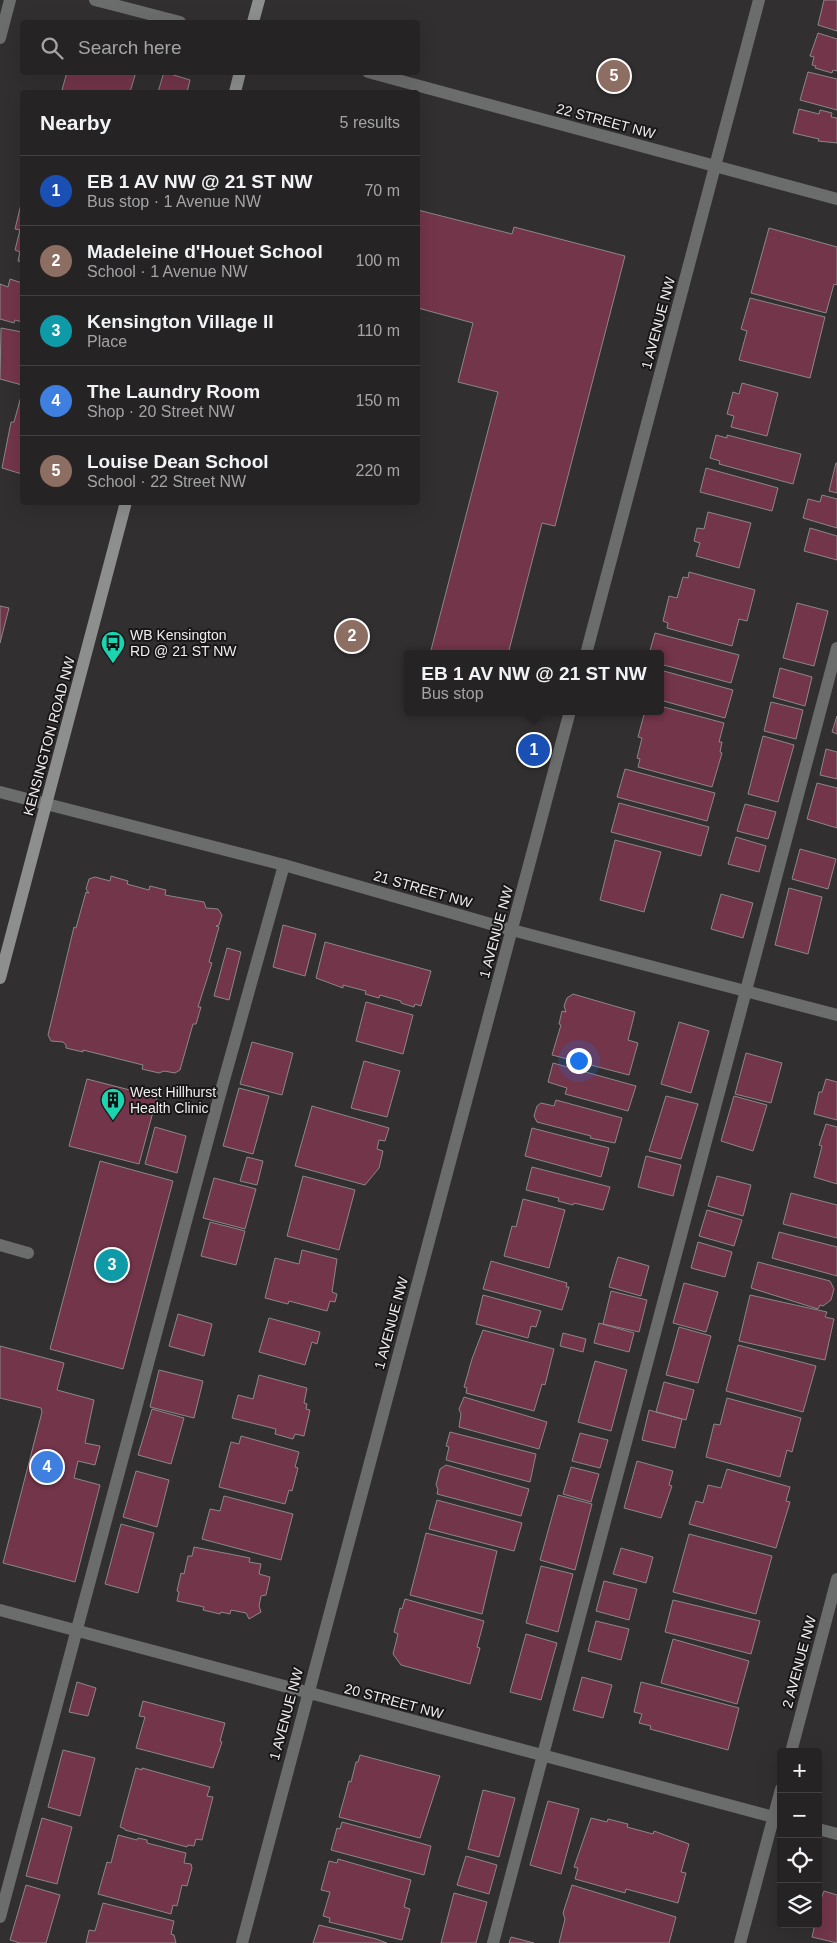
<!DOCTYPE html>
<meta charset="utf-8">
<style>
:root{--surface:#262324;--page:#322f31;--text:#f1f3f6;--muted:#a4a4a6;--line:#424041;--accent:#1bd5b1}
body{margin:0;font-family:Helvetica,sans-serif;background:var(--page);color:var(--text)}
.controls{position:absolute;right:15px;bottom:15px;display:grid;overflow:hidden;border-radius:5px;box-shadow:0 5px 20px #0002}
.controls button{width:45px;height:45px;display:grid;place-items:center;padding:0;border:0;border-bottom:1px solid var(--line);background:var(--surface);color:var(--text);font:25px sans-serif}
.you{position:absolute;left:578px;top:1060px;width:18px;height:18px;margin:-12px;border:4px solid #fff;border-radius:50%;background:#1a73e8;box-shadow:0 0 0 8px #1a73e833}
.badge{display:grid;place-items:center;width:32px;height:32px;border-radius:50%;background:var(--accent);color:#fff;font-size:16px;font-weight:700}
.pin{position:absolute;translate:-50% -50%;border:2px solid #fff;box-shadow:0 1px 5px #0006}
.popup{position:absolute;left:404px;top:650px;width:260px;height:65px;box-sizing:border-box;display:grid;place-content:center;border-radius:5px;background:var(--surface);filter:drop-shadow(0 1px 4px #0005);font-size:16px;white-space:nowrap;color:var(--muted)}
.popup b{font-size:19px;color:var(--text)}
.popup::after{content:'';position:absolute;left:50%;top:100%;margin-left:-10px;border:10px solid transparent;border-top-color:var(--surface)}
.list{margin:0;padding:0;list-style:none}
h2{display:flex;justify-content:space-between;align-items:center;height:65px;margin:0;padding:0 20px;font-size:21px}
h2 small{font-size:16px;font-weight:400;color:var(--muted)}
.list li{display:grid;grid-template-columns:32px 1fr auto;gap:15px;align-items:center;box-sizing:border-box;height:70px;padding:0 20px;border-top:1px solid var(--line)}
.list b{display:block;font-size:19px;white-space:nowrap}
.list p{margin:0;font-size:16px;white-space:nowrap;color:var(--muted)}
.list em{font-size:16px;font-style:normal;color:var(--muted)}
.icon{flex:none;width:28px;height:28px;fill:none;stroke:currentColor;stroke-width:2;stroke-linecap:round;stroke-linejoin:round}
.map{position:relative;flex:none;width:837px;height:1943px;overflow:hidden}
.search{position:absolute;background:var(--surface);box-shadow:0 5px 20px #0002;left:20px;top:20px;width:400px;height:55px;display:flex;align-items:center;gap:12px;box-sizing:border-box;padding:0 18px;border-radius:5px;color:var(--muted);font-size:19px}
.panel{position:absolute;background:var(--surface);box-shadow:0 5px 20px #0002;left:20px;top:90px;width:400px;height:415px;border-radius:5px}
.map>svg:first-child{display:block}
</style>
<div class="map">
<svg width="837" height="1943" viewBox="0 0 837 1943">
<rect width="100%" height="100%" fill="#322f30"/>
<!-- building -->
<path fill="#73354a" stroke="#8b8788" d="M824,0H837V31L818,25Z
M818,33L837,39V71L833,70L832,73L815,68L816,66L812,65L814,57L810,56Z
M67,72H136L130,92H72L62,90Z
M164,72L190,80L187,92H158Z
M808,72L837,79V110L800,100Z
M799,109L819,114L820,110L832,113L831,117L837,118V143L818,141L819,139L793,133Z
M22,200V262L18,261L20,252L15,250L20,230L15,229Z
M418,210L512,234L514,227L625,256L555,526L542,523L508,654H430L498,392L458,382L473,323L418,308Z
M769,228L837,247V285L834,284L826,313L751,293Z
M10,279L22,283V322L15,320L14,323L0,319V284L8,287Z
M750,298L825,317L810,378L739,360L747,331L741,329Z
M1,328L22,332V385L0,379Z
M742,383L778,393L767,436L731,427L734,416L727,414L733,392L739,394Z
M22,393V474L2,468L11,422H14Z
M716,435L727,438V435L801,454L793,484L719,464L720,461L710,458Z
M836,463H837V493L829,491Z
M706,468L778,488L772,511L700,492Z
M822,495L837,499V528L803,518L808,499L820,502Z
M708,512L751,523L739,568L696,556L700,543L694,541L697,528L704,529Z
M810,528L837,536V560L804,551Z
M689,572L755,590L747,621L739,619L732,646L667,628L668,623L663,621L669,596L677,598L683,577L688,578Z
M797,603L828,611L814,666L783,658Z
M0,606L9,608L0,643Z
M655,633L739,655L731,683L660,664V654H649Z
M780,668L812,677L805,706L773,697Z
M660,670L733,690L725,718L660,700Z
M771,702L803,710L796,739L764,731Z
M660,706L724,723L719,742H722L720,752L722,753L712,787L638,767L640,759L637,758L642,738L638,737L645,711H660Z
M837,716V734L832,732Z
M763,736L794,745L778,802L748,794Z
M826,749L837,752V779L820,775Z
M625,769L715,793L707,821L617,797Z
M817,783L837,788V828L807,819Z
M619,803L709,827L701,856L611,832Z
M745,804L776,812L768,839L737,831Z
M736,837L766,846L759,872L728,864Z
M615,840L661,852L644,912L600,900Z
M800,849L836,859L828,889L792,879Z
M111,876L128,881L127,884L149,890L150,886L166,890L165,895L204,902L206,908L218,909L222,915L219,925L216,926L219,927L209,962L212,963L198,1007H201L196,1024H193L180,1070L175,1073L164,1071L159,1073L142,1069L143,1065L83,1050V1052L66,1048V1045L63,1042L51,1041L48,1035L74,927L76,928L86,892L89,893L86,889L89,879L95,877L110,881Z
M789,888L822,897L808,954L775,945Z
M721,894L753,903L743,938L711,929Z
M283,925L316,934L305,976L273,967Z
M325,942L431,971L421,1006L415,1004L414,1007L401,1003V1001L380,995L379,998L365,994L366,991L343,985V988L316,978Z
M227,948L241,952L229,1000L214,996Z
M573,994L635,1012L628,1040L638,1043L629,1075L552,1055L561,1025L559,1024L562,1011L566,1012L564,1006L567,998Z
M366,1002L413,1015L403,1054L356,1041Z
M679,1022L709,1031L691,1093L661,1084Z
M252,1042L293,1053L282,1095L240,1084Z
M746,1053L782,1063L771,1103L735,1094Z
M364,1061L400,1071L387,1117L351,1108Z
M553,1063L636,1086L628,1111L565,1094L567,1088L548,1082Z
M87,1079L157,1097L139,1164L69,1146Z
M826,1079L837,1082V1120L814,1114L819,1092H822Z
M239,1088L269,1096L253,1154L223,1146Z
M666,1096L698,1104L681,1159L649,1151Z
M734,1096L767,1105L753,1151L721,1141Z
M556,1100L622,1118L615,1143L590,1138L591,1136L537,1122L534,1116L537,1106L541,1103L554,1106Z
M312,1106L389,1128L385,1141L379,1140L377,1149L383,1151L379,1168L365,1185L295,1166Z
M826,1124L837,1127V1184L814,1177L822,1146L819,1145Z
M155,1127L186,1136L177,1173L145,1164Z
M532,1128L609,1148L601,1177L525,1156Z
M646,1156L681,1165L673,1196L638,1187Z
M247,1157L263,1161L257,1185L240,1181Z
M100,1161L173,1181L123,1369L50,1349Z
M532,1167L610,1187L603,1210L574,1203L573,1205L558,1201L559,1198L526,1190Z
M303,1176L355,1190L339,1250L287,1236Z
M717,1176L751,1185L743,1216L708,1206Z
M214,1178L256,1189L245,1229L203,1218Z
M791,1193L837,1205V1238L783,1224Z
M523,1199L565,1210L549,1268L504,1256L512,1226L516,1227Z
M707,1210L742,1220L734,1246L699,1236Z
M210,1222L245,1231L236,1265L201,1256Z
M779,1232L837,1247V1276L772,1258Z
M698,1242L732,1252L725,1277L691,1268Z
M302,1250L337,1259L332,1292L337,1294L335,1302L330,1301L327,1311L289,1301L288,1304L265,1298L275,1258L299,1264Z
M618,1257L649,1266L641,1296L609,1287Z
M491,1261L567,1283L566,1287H569L562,1310L483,1289Z
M758,1262L830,1281L834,1289L831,1300L823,1306L820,1305L818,1309L751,1288Z
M684,1283L718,1292L706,1332L673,1323Z
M611,1291L647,1300L639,1332L603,1324Z
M483,1295L541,1311L536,1327L531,1326L528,1338L476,1324Z
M750,1295L827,1312L825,1317L834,1319L825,1360L739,1341Z
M178,1314L212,1324L204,1356L169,1346Z
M269,1318L320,1332L317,1344L312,1342L305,1365L259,1352Z
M599,1323L634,1333L629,1352L594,1343Z
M679,1327L711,1336L698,1383L666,1375Z
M483,1330L554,1349L545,1385L542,1384L534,1411L466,1393L467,1388L464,1387L472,1359Z
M563,1333L586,1339L583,1352L560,1346Z
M738,1345L816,1366L803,1412L726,1391Z
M0,1346L64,1363L57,1390L94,1400L85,1443L100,1446L95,1465L78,1461L74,1478L100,1485L75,1582L3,1563L42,1412L41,1408L0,1398Z
M595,1361L627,1370L611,1431L578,1422Z
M159,1370L203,1381L194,1418L150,1407Z
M259,1375L307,1388L304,1403L307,1404L306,1409L310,1410L304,1436L295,1434L293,1439L275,1434L276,1429L232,1418L238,1395L253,1399Z
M664,1382L694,1390L686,1420L656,1412Z
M464,1397L547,1422L539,1449L459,1427L461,1414L459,1409Z
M727,1398L801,1418L792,1452L787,1450L780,1477L706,1457L714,1424L720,1425Z
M152,1409L184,1418L171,1464L138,1455Z
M649,1410L682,1419L675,1448L642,1440Z
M450,1432L536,1454L530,1482L446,1460L449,1447L446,1446Z
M580,1433L608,1440L600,1468L572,1461Z
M241,1436L299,1452L295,1467L298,1468L292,1491L289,1490L285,1504L219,1487L231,1442L239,1444Z
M637,1461L673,1471L669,1485L672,1486L661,1518L624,1508Z
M446,1465L529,1489L521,1516L437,1494L438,1489L436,1485L440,1469Z
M571,1467L599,1474L591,1502L563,1494Z
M727,1469L790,1487L786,1501L790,1502L776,1548L689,1524L696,1501L703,1503L708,1485L721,1488Z
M136,1471L169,1480L157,1527L123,1517Z
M558,1495L592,1504L575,1570L540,1560Z
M224,1496L293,1514L281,1560L202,1539L210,1509L220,1511Z
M437,1500L522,1523L514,1551L429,1529Z
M121,1524L154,1533L138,1593L105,1584Z
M426,1533L497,1551L482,1614L410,1595Z
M689,1534L772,1556L756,1614L673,1592Z
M194,1547L250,1558L249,1562L261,1564L259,1574L270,1577L266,1595L261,1596L259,1606L261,1612L249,1619L246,1613L231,1610L230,1614L221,1612L220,1614L203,1610L204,1607L177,1601L179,1592L177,1591L181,1573L184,1574L188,1556H192Z
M621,1548L653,1557L646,1583L613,1574Z
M541,1566L573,1574L558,1632L526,1623Z
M604,1581L637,1589L629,1620L596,1611Z
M405,1599L484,1621L477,1647L480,1648L470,1684L401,1665L393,1654L398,1634L394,1632L400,1608L402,1609Z
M673,1600L760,1621L751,1654L665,1632Z
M596,1621L629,1629L621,1660L588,1651Z
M526,1634L557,1643L541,1700L510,1692Z
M673,1639L749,1661L737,1704L661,1683Z
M582,1677L612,1685L603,1718L573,1710Z
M77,1682L96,1688L88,1716L69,1712Z
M641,1682L739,1708L728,1750L650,1729L651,1726L639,1723L642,1714L634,1712Z
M143,1701L225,1723L220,1741L222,1742L213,1768L136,1748L145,1717L139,1716Z
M63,1750L95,1758L80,1816L48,1807Z
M360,1755L440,1776L420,1838L339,1817L349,1781L351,1782L356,1762H358Z
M136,1768L142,1770V1768L210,1787L207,1796L213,1797L202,1840L196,1839L194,1846L188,1845L187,1847L125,1830V1829L120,1827Z
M483,1790L515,1798L499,1857L468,1849Z
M548,1801L579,1809L561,1874L530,1865Z
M42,1818L72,1827L57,1884L26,1876Z
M591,1818L607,1822L608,1819L628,1824L627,1827L653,1834L654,1831L689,1844L681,1872L686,1873L678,1903L626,1889L625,1893L575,1879L578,1868L574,1867Z
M342,1822L431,1846L424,1875L331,1850L337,1828L340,1829Z
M118,1835L137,1840L138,1838L147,1840V1843L186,1853L184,1863L191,1864L192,1868L187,1886L182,1885L177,1906L173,1905L171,1914L98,1894L107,1862L111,1863Z
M466,1856L497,1865L489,1894L457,1885Z
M338,1859L411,1880L404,1907L410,1909L402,1940L329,1922L330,1918L323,1916L330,1892L321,1890L329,1861L337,1863Z
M26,1885L60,1895L46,1943H20L10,1940Z
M572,1885L676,1917L669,1943H559L565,1919L563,1913Z
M824,1891L837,1895V1943L812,1937L815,1924H818V1906Z
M454,1893L487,1902L476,1943H441Z
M103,1903L174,1921L171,1934L174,1935L176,1943H86L89,1930L95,1931Z
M319,1925L376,1939L387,1943H313Z
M511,1937L534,1943H509Z"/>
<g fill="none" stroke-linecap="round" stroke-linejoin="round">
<!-- lane -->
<path stroke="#6b6d6c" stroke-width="12" d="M0,1245L28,1253
M0,1917L219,1098L284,865
M493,1943L837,648"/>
<!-- street -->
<path stroke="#6b6d6c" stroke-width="12" d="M95,0L180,22
M0,38L10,0
M368,72L837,199
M586,654L759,0
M0,792L284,865L512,930L837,1015
M0,1610L781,1819
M791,1752L837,1579
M818,1829L837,1834
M242,1943L570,711
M740,1943L781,1789"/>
<!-- secondary -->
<path stroke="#8d8f8e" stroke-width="12" d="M253,22L259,0
M235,92L240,72
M0,978L126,502"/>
</g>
<!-- icons -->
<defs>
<symbol id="bus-pin" viewBox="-11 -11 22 30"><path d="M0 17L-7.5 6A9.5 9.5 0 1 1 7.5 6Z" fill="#1bd5b1" stroke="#191718"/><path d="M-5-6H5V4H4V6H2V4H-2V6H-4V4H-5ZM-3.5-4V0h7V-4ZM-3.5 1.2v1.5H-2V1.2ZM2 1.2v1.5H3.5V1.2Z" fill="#111"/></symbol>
<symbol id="building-pin" viewBox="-11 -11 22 30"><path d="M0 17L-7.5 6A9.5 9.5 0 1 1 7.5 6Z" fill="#1bd5b1" stroke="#191718"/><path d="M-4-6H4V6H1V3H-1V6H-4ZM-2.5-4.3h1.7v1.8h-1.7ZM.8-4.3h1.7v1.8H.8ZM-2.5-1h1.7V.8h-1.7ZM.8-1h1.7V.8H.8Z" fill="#111"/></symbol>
</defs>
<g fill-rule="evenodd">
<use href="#bus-pin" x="99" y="629" width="28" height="38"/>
<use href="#building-pin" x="99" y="1086" width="28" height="38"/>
</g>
<g text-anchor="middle" stroke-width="4" stroke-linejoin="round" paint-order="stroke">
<!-- street labels -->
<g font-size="14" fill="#f0edee" stroke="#191718">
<text transform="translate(606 121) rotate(15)" y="5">22 STREET NW</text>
<text transform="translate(658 323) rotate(-75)" y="5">1 AVENUE NW</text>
<text transform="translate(49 736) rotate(-75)" y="5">KENSINGTON ROAD NW</text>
<text transform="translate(423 889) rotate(16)" y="5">21 STREET NW</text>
<text transform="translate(496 932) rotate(-75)" y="5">1 AVENUE NW</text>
<text transform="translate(391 1323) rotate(-75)" y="5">1 AVENUE NW</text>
<text transform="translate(799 1662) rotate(-75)" y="5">2 AVENUE NW</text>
<text transform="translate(394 1701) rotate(15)" y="5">20 STREET NW</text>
<text transform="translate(286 1714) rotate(-75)" y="5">1 AVENUE NW</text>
</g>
<!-- poi labels -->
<g font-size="14" fill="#f0edee" stroke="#191718" text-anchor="start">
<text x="130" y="640">WB Kensington<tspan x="130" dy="16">RD @ 21 ST NW</tspan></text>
<text x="130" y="1097">West Hillhurst<tspan x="130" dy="16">Health Clinic</tspan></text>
</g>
</g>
</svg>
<div class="controls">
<button>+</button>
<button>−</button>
<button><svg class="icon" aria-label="locate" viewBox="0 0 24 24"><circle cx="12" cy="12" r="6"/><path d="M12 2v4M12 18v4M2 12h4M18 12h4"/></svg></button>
<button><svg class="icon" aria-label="layers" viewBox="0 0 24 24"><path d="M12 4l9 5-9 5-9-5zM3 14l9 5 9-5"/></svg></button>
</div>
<div class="you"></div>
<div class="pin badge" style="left:534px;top:750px;background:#1a4fb4">1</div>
<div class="popup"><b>EB 1 AV NW @ 21 ST NW</b>Bus stop</div>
<div class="pin badge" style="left:352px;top:636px;background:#8d6e63">2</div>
<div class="pin badge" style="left:112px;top:1265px;background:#0f9aa8">3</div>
<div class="pin badge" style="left:47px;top:1467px;background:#3f7fe0">4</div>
<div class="pin badge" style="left:614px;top:76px;background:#8d6e63">5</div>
<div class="search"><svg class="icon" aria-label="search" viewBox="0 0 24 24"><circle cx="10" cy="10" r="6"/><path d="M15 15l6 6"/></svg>Search here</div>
<section class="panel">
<h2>Nearby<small>5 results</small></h2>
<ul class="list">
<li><span class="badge" style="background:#1a4fb4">1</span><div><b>EB 1 AV NW @ 21 ST NW</b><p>Bus stop · 1 Avenue NW</p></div><em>70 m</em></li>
<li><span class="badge" style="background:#8d6e63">2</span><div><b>Madeleine d'Houet School</b><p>School · 1 Avenue NW</p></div><em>100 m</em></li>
<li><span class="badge" style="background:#0f9aa8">3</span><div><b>Kensington Village II</b><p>Place</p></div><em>110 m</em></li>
<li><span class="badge" style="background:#3f7fe0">4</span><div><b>The Laundry Room</b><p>Shop · 20 Street NW</p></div><em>150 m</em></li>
<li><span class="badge" style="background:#8d6e63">5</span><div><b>Louise Dean School</b><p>School · 22 Street NW</p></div><em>220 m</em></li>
</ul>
</section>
</div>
